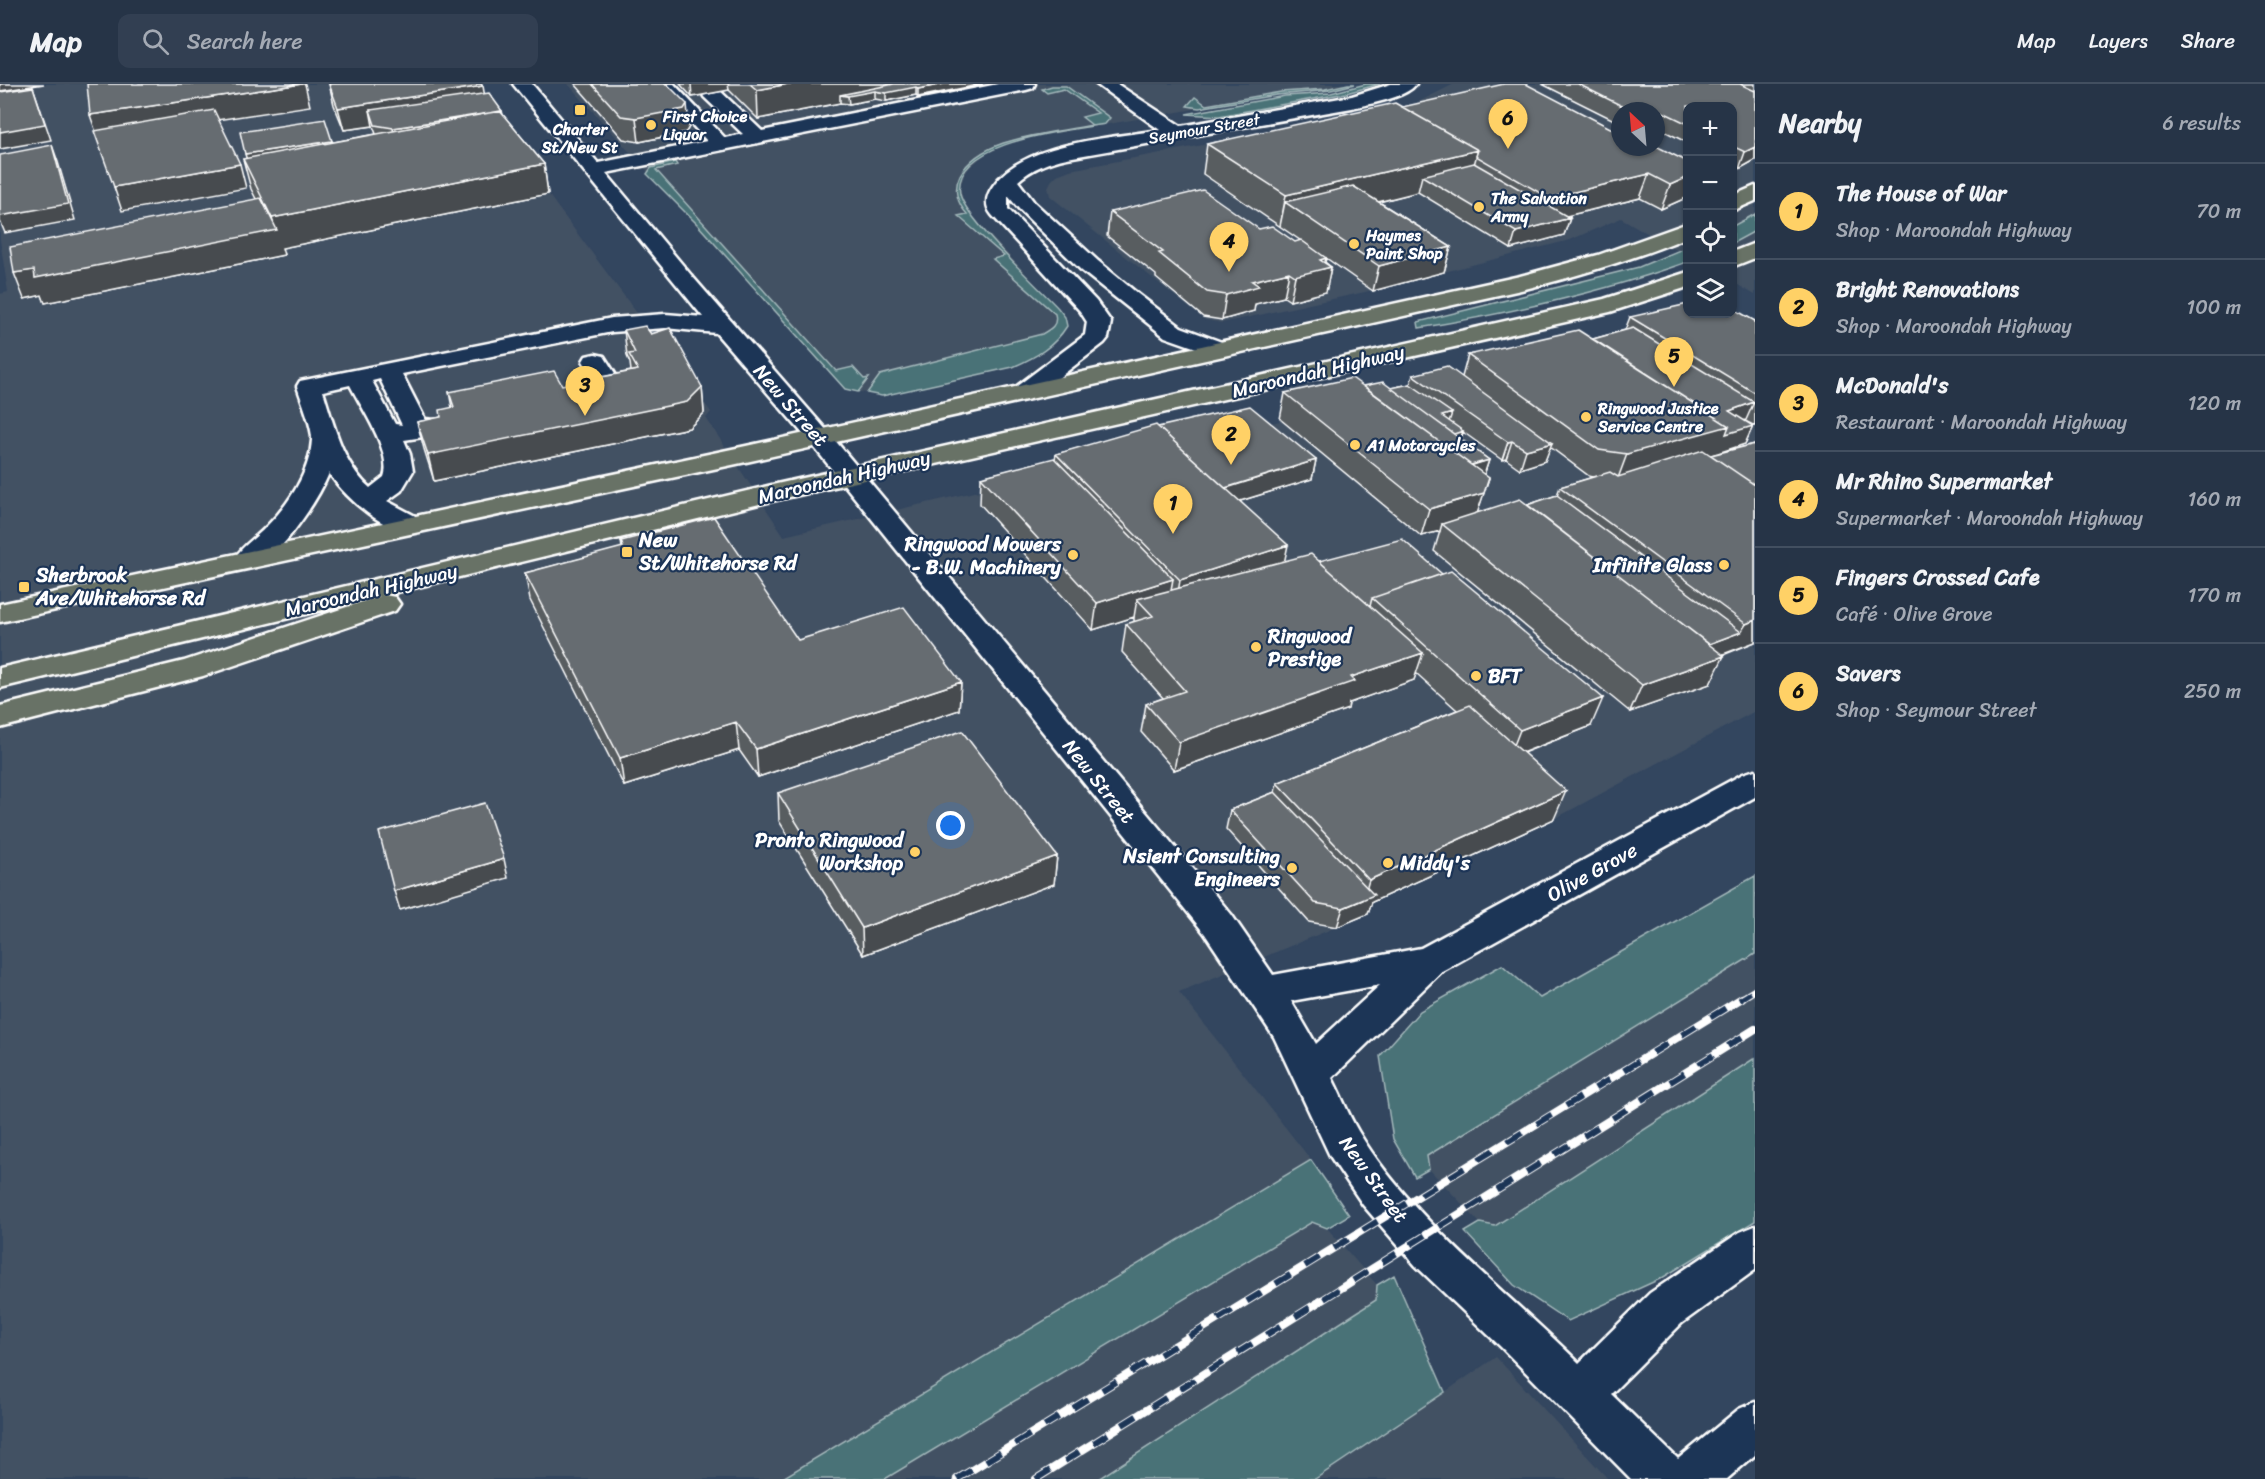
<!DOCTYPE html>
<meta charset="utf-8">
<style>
:root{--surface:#263447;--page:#323f52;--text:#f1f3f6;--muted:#a4aab4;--line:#424f60;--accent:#ffd166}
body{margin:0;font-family:Sriracha,sans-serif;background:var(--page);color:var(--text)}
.controls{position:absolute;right:18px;top:18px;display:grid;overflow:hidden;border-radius:12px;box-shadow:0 2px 4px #0004}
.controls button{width:54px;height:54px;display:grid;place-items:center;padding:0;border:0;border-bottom:2px solid var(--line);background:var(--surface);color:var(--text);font:30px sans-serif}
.compass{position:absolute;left:1611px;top:18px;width:54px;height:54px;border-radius:50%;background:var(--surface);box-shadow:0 2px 4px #0004;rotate:334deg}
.you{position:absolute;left:951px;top:742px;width:21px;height:21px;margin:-15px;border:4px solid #fff;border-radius:50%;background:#1a73e8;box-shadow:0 0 0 9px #1a73e833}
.badge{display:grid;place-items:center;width:39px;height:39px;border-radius:50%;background:var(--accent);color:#111;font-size:20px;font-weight:700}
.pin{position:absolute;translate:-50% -50px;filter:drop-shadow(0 2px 3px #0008)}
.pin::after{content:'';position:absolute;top:32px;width:21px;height:18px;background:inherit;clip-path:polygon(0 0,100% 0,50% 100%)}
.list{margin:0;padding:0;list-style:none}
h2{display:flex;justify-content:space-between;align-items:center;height:78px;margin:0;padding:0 24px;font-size:26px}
h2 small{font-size:20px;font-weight:400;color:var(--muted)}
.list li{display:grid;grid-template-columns:39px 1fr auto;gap:18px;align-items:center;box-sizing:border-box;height:96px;padding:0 24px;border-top:2px solid var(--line)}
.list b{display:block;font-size:22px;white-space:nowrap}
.list p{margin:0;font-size:20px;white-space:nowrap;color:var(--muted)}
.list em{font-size:20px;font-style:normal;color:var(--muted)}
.icon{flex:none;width:33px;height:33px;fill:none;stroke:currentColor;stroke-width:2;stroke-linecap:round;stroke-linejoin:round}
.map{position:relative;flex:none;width:1755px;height:1395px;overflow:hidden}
header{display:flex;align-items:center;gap:36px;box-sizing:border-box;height:84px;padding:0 30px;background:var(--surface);border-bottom:2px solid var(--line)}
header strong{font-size:28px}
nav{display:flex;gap:33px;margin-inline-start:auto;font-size:21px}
.search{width:420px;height:54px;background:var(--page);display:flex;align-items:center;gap:15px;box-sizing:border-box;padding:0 21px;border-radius:12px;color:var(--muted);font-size:22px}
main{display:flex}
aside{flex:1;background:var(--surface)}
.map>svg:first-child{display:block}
</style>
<header>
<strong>Map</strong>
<div class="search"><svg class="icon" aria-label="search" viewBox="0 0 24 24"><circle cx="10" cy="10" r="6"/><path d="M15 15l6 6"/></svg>Search here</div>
<nav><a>Map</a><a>Layers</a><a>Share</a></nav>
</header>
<main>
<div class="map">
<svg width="1755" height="1395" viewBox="0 0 1755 1395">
<rect width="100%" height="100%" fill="#33465f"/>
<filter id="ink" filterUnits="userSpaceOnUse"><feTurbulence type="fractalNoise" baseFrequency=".0167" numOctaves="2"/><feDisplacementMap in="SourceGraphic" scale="12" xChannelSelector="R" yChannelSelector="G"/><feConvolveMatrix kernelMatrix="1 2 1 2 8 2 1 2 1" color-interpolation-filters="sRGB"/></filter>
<g filter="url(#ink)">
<!-- built -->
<path fill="#425164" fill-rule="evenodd" d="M0,0H470L556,121L711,328L706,334L784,452L1704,239L1755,269V627L1554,735L1361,823L1368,830L1179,908L1311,1076L781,1395H0V210L8,208L0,156Z
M568,0H1355L1331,6L1276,11L1033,53L1006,60L985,70L969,84L964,92L960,102L964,120L974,134L1058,224L1065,233L1067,242L1054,260L1030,275L1013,283L882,312L845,305Z
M1454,0H1755V211L1733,198L1732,22H1688L1687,172L1621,134L1570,156L1365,208L1222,239L1205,236L1050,112L1048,103L1051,97L1057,91L1070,86L1410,22ZM1620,27H1656V63H1620Z
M1755,870V974L1495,1142L1480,1139L1429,1085L1427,1072Z
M1312,1138L1327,1144L1377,1201L1376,1216L1098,1395H885Z
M1496,1273L1608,1395H1315L1445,1308Z"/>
<!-- green -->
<path fill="#497277" stroke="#a4b8bb" stroke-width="1.5" d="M1348,0H1355L1331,6L1276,11L1199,24L1187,22L1195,13L1206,21L1281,8L1325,5Z
M1366,0H1380L1346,9L1219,32L1186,30L1285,12L1331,9Z
M1052,2H1066L1110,34L1105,40C1071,46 951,56 960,110C965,134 1038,203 1058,224L1065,233L1067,242C1054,263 1036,273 1013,283L882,312L867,309L880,291L1042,250C1051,245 1058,241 1055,230L993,175L1004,172L958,132L967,130C957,119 953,105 960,91C982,51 1052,50 1092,41L1082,33L1098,29L1064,5L1047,9L1042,5Z
M675,78L677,81L656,86L836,287L853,283L864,295L869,294L858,308L845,305L697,140L647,90L651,84Z
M1755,130V147L1733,159V142Z
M1687,163V178C1601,209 1510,229 1419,244L1418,238L1639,183Z
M1755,792V870L1427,1072L1429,1085L1415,1093L1393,1055L1380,972L1420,927L1502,881L1540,914Z
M1755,974V1137L1662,1194L1568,1237L1514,1201L1465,1148L1480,1139L1495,1142Z
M1311,1076L1349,1131L1327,1144L1312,1138L885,1395H781Z
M1394,1191L1445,1308L1315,1395H1098L1376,1216L1377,1201Z"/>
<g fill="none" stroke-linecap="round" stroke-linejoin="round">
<defs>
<path id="minor" d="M513,0H532L598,79L707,57L655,0H674L725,54L743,50L704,13L702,9L704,5H718L762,47L998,0H1035L1033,4L1026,6L606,89L691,191L828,348L1231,830L1273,891L1421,864L1743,690L1755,686V713L1442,887L1332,994C1341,1011 1348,1030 1358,1047C1409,1133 1508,1209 1579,1279L1650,1209L1740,1148L1755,1142V1186L1682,1239L1611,1310L1678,1375L1739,1325L1755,1318V1371L1727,1395H1631L1501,1263L1416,1182L1363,1121L1330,1072L1274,953L1205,850L810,358L716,249L665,244L612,248L402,290L425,335L455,338L459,343L455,348L404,356L410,370L413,387L401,407L387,417L419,434L423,440L419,446C388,454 345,413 329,389C319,414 282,471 257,481C250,484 245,483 238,481L234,475C242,462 257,453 267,442C289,420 310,388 312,356C313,344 301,315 297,302L300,297L612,234L665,230L703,233ZM380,295L401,339L402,341L395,340L372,297ZM350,301C361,323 393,369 384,393L370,404C342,379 334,341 323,307ZM1380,901L1316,960L1291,917Z
M1096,0H1117L1181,42L1352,12L1391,0H1416C1406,14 1369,20 1352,24L1067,74C1049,78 1032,84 1018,97L1034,118L1098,177L1138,210L1181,243L1227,260L1231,265L1227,270L1219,272L1165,253L1082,187L1020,126L1008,112V125L1096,217L1111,238L1108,254L1104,259L1035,312L1026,314L1017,312L1014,307L1017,302L1085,251L1087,238L1080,227L992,131C984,121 986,112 993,102C1022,58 1111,54 1160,46Z
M595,270L604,272L621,299C614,319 589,326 570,321L566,316L570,311L595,302L597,299L583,277L586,272Z"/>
<path id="highway" d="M1755,102V117L1732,127V112Z
M1688,139V153C1634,175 1578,192 1521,206L746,378L0,538V520L746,362L1520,192L1598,171Z
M1755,159V174L1732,183V168Z
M1688,188V203L1610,228L772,417L385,511L395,513L400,520L395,527L203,592L0,644V622L184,577L380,512L0,604V584L772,401L1604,215Z"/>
</defs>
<!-- minor casing -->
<use href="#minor" stroke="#fff" stroke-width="5"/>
<!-- highway casing -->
<use href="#highway" stroke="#fff" stroke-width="5"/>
<!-- minor -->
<use href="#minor" fill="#1d3557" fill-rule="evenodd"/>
<!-- highway -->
<use href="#highway" fill="#687266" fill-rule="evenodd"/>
<defs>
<path id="rail-far1" d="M1739,916L1755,906"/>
<path id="rail" d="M957,1395L1742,914
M1036,1395L1755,945"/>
</defs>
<!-- rail-far1 casing -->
<use href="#rail-far1" stroke="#fff" stroke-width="7"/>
<!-- rail casing -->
<use href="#rail" stroke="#fff" stroke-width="8"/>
<!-- rail-far1 -->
<use href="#rail-far1" stroke="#1d3557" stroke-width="4.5" stroke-dasharray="14" stroke-linecap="butt"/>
<!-- rail -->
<use href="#rail" stroke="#1d3557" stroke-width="6" stroke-dasharray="17" stroke-linecap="butt"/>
</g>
<!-- wall -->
<path fill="#585d61" stroke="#fff" stroke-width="1.5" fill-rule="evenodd" d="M329,0L484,9L502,27L503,31L544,80L548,110L282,164L284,171L45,219L42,211L24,215L256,115L251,105L243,75L376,50L373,42L344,46L334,21Z
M575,0H667L689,43L686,48L639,58L623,55Z
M680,0H983L918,13L916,11L886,17L875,15L849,20L840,19L758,35L729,6L692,13Z
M1542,0H1755V76L1739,85L1732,81V22H1688V59L1656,43V27H1620V39Z
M1402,23L1620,63L1688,78V113L1661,125L1640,114L1566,132L1570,134L1564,151L1511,165L1418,108L1379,118L1451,163L1444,188L1373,207L1326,174L1325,178L1331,183L1326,208L1290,217L1284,213L1255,220L1254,227L1222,236L1203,233L1156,194V191L1107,152L1110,128L1259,145L1313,165L1203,90L1207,60Z
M1630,233L1755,237V342L1745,337L1753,342L1745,360L1710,371L1755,360V558L1723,571L1710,600L1630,628L1434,467L1440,447L1421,452L1280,335L1285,309L1364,302L1391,304L1410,300L1413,291L1462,293L1468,271L1593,255L1625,246ZM1463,348L1502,376L1506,375L1520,385L1545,377L1550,363L1589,392L1593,393L1560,403L1557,411L1527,421L1477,429L1489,394L1484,391L1489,376L1461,355Z
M624,246L651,250L702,303L704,329L689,344L434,397L424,365L417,338L441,333L452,324L449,308L562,301L631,287L630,279L627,272Z
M1158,343L1316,376L1312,395L1240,417L1285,477H1319L1591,642L1523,669L1554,735L1372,818L1368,830L1337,843L1309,838L1226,745L1230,726L1275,708L1277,699L1457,626L1416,589L1414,596L1349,619L1348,625L1174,686L1141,648L1146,620L1163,614L1122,568L1126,540L1134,538V533L1093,546L980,420L981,393L1055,375L1056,370Z
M621,457L798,556L961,598L959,626L758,693L739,666L624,702L530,516L525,489L622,464Z
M778,709L1057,772L1054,800L863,871L779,737Z"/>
<!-- shaded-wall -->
<path fill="#474c4f" stroke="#fff" stroke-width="1.5" d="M0,0H44L0,7Z
M302,0H305L310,22L98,54L90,31Z
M691,0H728L729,6L692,13Z
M788,0H935L916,4V11L886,17V9L875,7V15L849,20L848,12L840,11V19L758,35L757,6Z
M944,0H983L918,13V5Z
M483,2L487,25L370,26L373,42L344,46L338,24Z
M33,3L51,56L0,65V48Z
M687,20L689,43L686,48L639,58L636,34Z
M502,27L505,43L396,60L393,44Z
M332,57L336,73L250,87L245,70Z
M52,61L58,78L75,136L5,149L0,137V132Z
M1755,63V76L1739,85L1745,68Z
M1478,66L1470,96L1422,92L1418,108L1310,135L1285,118L1280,142L1286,111Z
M240,80L246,104L122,127L114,103Z
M544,80L548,110L282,164L284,171L45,219L42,211L24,215L14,189L275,146L272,134Z
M1649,90L1640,114L1542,138L1549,114Z
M1688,93V113L1661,125L1670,101Z
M1570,134L1564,151L1511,165L1516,148Z
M1451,163L1444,188L1373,207L1379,182Z
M1326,174L1323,185L1331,183L1326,208L1290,217L1295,192L1320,176Z
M1289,188L1284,213L1255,220L1254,227L1222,236L1226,211L1252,197Z
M702,303L704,329L689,344L434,397L428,371Z
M1754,318L1746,336L1727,343L1753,342L1745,360L1718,369L1617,397L1627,370L1729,327Z
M1452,329L1449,338L1442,332Z
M1463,347L1460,357L1443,353Z
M1512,357L1506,375L1502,376L1508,358Z
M1552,359L1545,377L1520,385L1526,366Z
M1316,376L1312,395L1214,425L1217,407Z
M1489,376L1483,394L1460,385Z
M1484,409L1475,436L1442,440L1440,447L1421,452L1429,425Z
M1288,461L1282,489L1176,523L1180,496Z
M1173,495L1168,522L1137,515L1134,533L1093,546L1097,519Z
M1755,536V558L1689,583L1698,564L1741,548L1746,540Z
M1423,569L1414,596L1349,619L1348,625L1174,686L1179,658L1351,593Z
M1724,572L1710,600L1630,628L1642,601Z
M961,598L959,626L758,693L756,665Z
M1603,614L1591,642L1509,674L1520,646Z
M736,638L739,666L624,702L620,674Z
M1566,707L1554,735L1372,818L1368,830L1337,843L1343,824L1363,816L1369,796Z
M1057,772L1054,800L863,871L862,844Z
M504,775L508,794L400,826L394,807Z"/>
<!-- building -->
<path fill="#666c71" stroke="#fff" stroke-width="1.5" d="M87,0H302L90,31Z
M329,0H481L483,2L338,24Z
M592,0H667L687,20L684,25L636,34L621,32Z
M750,0H788L757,6Z
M894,0H944L918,5L916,3L886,9L875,7L848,12L840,11Z
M1504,0H1526L1620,49V63H1656V62L1688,78V93L1670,101L1649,90L1549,114L1476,72L1478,66L1402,23Z
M1578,0H1740L1755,7V63L1745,68L1732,62V22H1688V40L1659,26L1655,27H1632Z
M33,3L45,40L0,48V8Z
M489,9L502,27L393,44L375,41L370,26Z
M1395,19L1478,66L1286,111L1207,60Z
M214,26L240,80L114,103L94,47Z
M500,27L544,80L272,134L243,75Z
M325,35L332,57L245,70L240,48Z
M52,61L68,120L0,132V71Z
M1474,79L1570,134L1516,148L1422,92Z
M1353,102L1451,163L1379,182L1285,118Z
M1203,106L1259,145L1272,142L1295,158L1301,156L1326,174L1320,176L1331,183L1295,192L1289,188L1252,197L1259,202L1226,211L1207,208L1159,169L1163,168L1110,128Z
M261,114L277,146L35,194L34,186L14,189L10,163Z
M1688,220V230H1732V224L1755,237V309L1630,233Z
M645,242L651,250L670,244L702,303L687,318L428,371L417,338L441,333L440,326L454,323L449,308L554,287L562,301L638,286L629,270L635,269L624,246Z
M1633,244L1754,318L1729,327L1753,342L1726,350L1729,342L1593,255Z
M1578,246L1729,342L1627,370L1599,366L1468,271Z
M1447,282L1552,359L1526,366L1512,357L1508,358L1413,291Z
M1352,294L1489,394L1484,409L1429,425L1285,309Z
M1383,298L1489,376L1471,381L1364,302Z
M1410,300L1452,329L1442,332L1463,347L1454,350L1391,304Z
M1250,322L1316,376L1225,404L1158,343Z
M1156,341L1288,461L1180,496L1056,370Z
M1755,360V401L1711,371Z
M1703,366L1755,401V536L1746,540L1560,403L1610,388L1618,393Z
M1054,374L1173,495L1097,519L981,393Z
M1557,411L1741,548L1709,560L1527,421Z
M1520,415L1724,572L1642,601L1442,440Z
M714,433L798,556L904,523L961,598L756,665L736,638L620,674L525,489L623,463L621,457Z
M1402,455L1442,490L1372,514L1370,522L1319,477Z
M1311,470L1423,569L1351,593L1355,597L1179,658L1146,620L1185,607L1126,540L1153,532L1137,515Z
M1451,487L1603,614L1520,646L1372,514Z
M1470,621L1566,707L1369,796L1277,699Z
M962,647L1057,772L862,844L778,709Z
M1275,708L1374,811L1343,824L1315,819L1230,726Z
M485,719L504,775L394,807L379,748Z"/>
</g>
<!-- markers -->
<g fill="#ffd166" stroke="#1d3557" stroke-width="2">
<rect x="574" y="20" width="12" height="12" rx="3"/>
<circle cx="651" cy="41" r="6"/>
<circle cx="1479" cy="123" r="6"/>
<circle cx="1354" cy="160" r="6"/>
<circle cx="1586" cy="333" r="6"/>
<circle cx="1355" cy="361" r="6"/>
<rect x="621" y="462" width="12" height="12" rx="3"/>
<circle cx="1073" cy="471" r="6"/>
<circle cx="1724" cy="481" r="6"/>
<rect x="18" y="497" width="12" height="12" rx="3"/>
<circle cx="1256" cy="563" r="6"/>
<circle cx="1476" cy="592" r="6"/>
<circle cx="915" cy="768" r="6"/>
<circle cx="1388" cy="779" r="6"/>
<circle cx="1292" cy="784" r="6"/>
</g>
<g text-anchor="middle" stroke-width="4.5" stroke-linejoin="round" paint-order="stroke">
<!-- far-poi labels -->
<g font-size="16" font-weight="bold" fill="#fff" stroke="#1d3557" text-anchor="start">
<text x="663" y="38">First Choice<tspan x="663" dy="18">Liquor</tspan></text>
<text x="580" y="51" text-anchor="middle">Charter<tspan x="580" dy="18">St/New St</tspan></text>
<text x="1491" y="120">The Salvation<tspan x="1491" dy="18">Army</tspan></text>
<text x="1366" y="157">Haymes<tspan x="1366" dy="18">Paint Shop</tspan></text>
<text x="1598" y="330">Ringwood Justice<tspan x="1598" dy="18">Service Centre</tspan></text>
<text x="1367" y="367">A1 Motorcycles</text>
</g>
<!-- far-street labels -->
<g font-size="16" fill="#fff" stroke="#1d3557">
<text transform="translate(1204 44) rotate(-10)" y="6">Seymour Street</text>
</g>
<!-- street labels -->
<g font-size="20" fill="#fff" stroke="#1d3557">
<text transform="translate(1318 287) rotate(-13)" y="7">Maroondah Highway</text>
<text transform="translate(791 321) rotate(49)" y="7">New Street</text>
<text transform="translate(844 393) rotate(-13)" y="7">Maroondah Highway</text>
<text transform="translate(371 506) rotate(-13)" y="7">Maroondah Highway</text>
<text transform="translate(1099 697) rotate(51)" y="7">New Street</text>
<text transform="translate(1592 788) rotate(-29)" y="7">Olive Grove</text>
<text transform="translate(1374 1095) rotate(54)" y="7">New Street</text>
</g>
<!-- poi labels -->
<g font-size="20" font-weight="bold" fill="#fff" stroke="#1d3557" text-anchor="start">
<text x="639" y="463">New<tspan x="639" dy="23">St/Whitehorse Rd</tspan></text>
<text x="1061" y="467" text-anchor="end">Ringwood Mowers<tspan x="1061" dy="23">- B.W. Machinery</tspan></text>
<text x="1712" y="488" text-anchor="end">Infinite Glass</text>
<text x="36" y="498">Sherbrook<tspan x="36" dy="23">Ave/Whitehorse Rd</tspan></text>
<text x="1268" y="559">Ringwood<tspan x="1268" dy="23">Prestige</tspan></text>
<text x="1488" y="599">BFT</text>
<text x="903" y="763" text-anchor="end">Pronto Ringwood<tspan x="903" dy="23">Workshop</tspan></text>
<text x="1280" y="779" text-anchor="end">Nsient Consulting<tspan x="1280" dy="23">Engineers</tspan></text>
<text x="1400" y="786">Middy's</text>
</g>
</g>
</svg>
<div class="controls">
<button>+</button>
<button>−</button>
<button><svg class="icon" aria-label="locate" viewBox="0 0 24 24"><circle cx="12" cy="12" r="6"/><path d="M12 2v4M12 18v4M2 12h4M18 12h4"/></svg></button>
<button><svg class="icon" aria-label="layers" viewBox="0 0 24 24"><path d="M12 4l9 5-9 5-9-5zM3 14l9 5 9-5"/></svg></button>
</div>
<svg class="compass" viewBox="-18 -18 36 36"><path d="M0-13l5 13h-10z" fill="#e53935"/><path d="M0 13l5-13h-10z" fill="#a4aab4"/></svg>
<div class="you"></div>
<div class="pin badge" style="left:1173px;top:450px">1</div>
<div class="pin badge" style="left:1231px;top:381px">2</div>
<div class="pin badge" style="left:585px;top:332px">3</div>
<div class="pin badge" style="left:1229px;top:188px">4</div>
<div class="pin badge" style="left:1674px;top:303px">5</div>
<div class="pin badge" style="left:1508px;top:65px">6</div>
</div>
<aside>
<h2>Nearby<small>6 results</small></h2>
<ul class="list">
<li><span class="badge">1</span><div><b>The House of War</b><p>Shop · Maroondah Highway</p></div><em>70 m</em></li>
<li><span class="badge">2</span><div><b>Bright Renovations</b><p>Shop · Maroondah Highway</p></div><em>100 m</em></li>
<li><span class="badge">3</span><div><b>McDonald's</b><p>Restaurant · Maroondah Highway</p></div><em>120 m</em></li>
<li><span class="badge">4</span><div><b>Mr Rhino Supermarket</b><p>Supermarket · Maroondah Highway</p></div><em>160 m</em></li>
<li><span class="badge">5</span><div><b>Fingers Crossed Cafe</b><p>Café · Olive Grove</p></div><em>170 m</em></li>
<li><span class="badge">6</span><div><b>Savers</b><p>Shop · Seymour Street</p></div><em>250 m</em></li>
</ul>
</aside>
</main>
